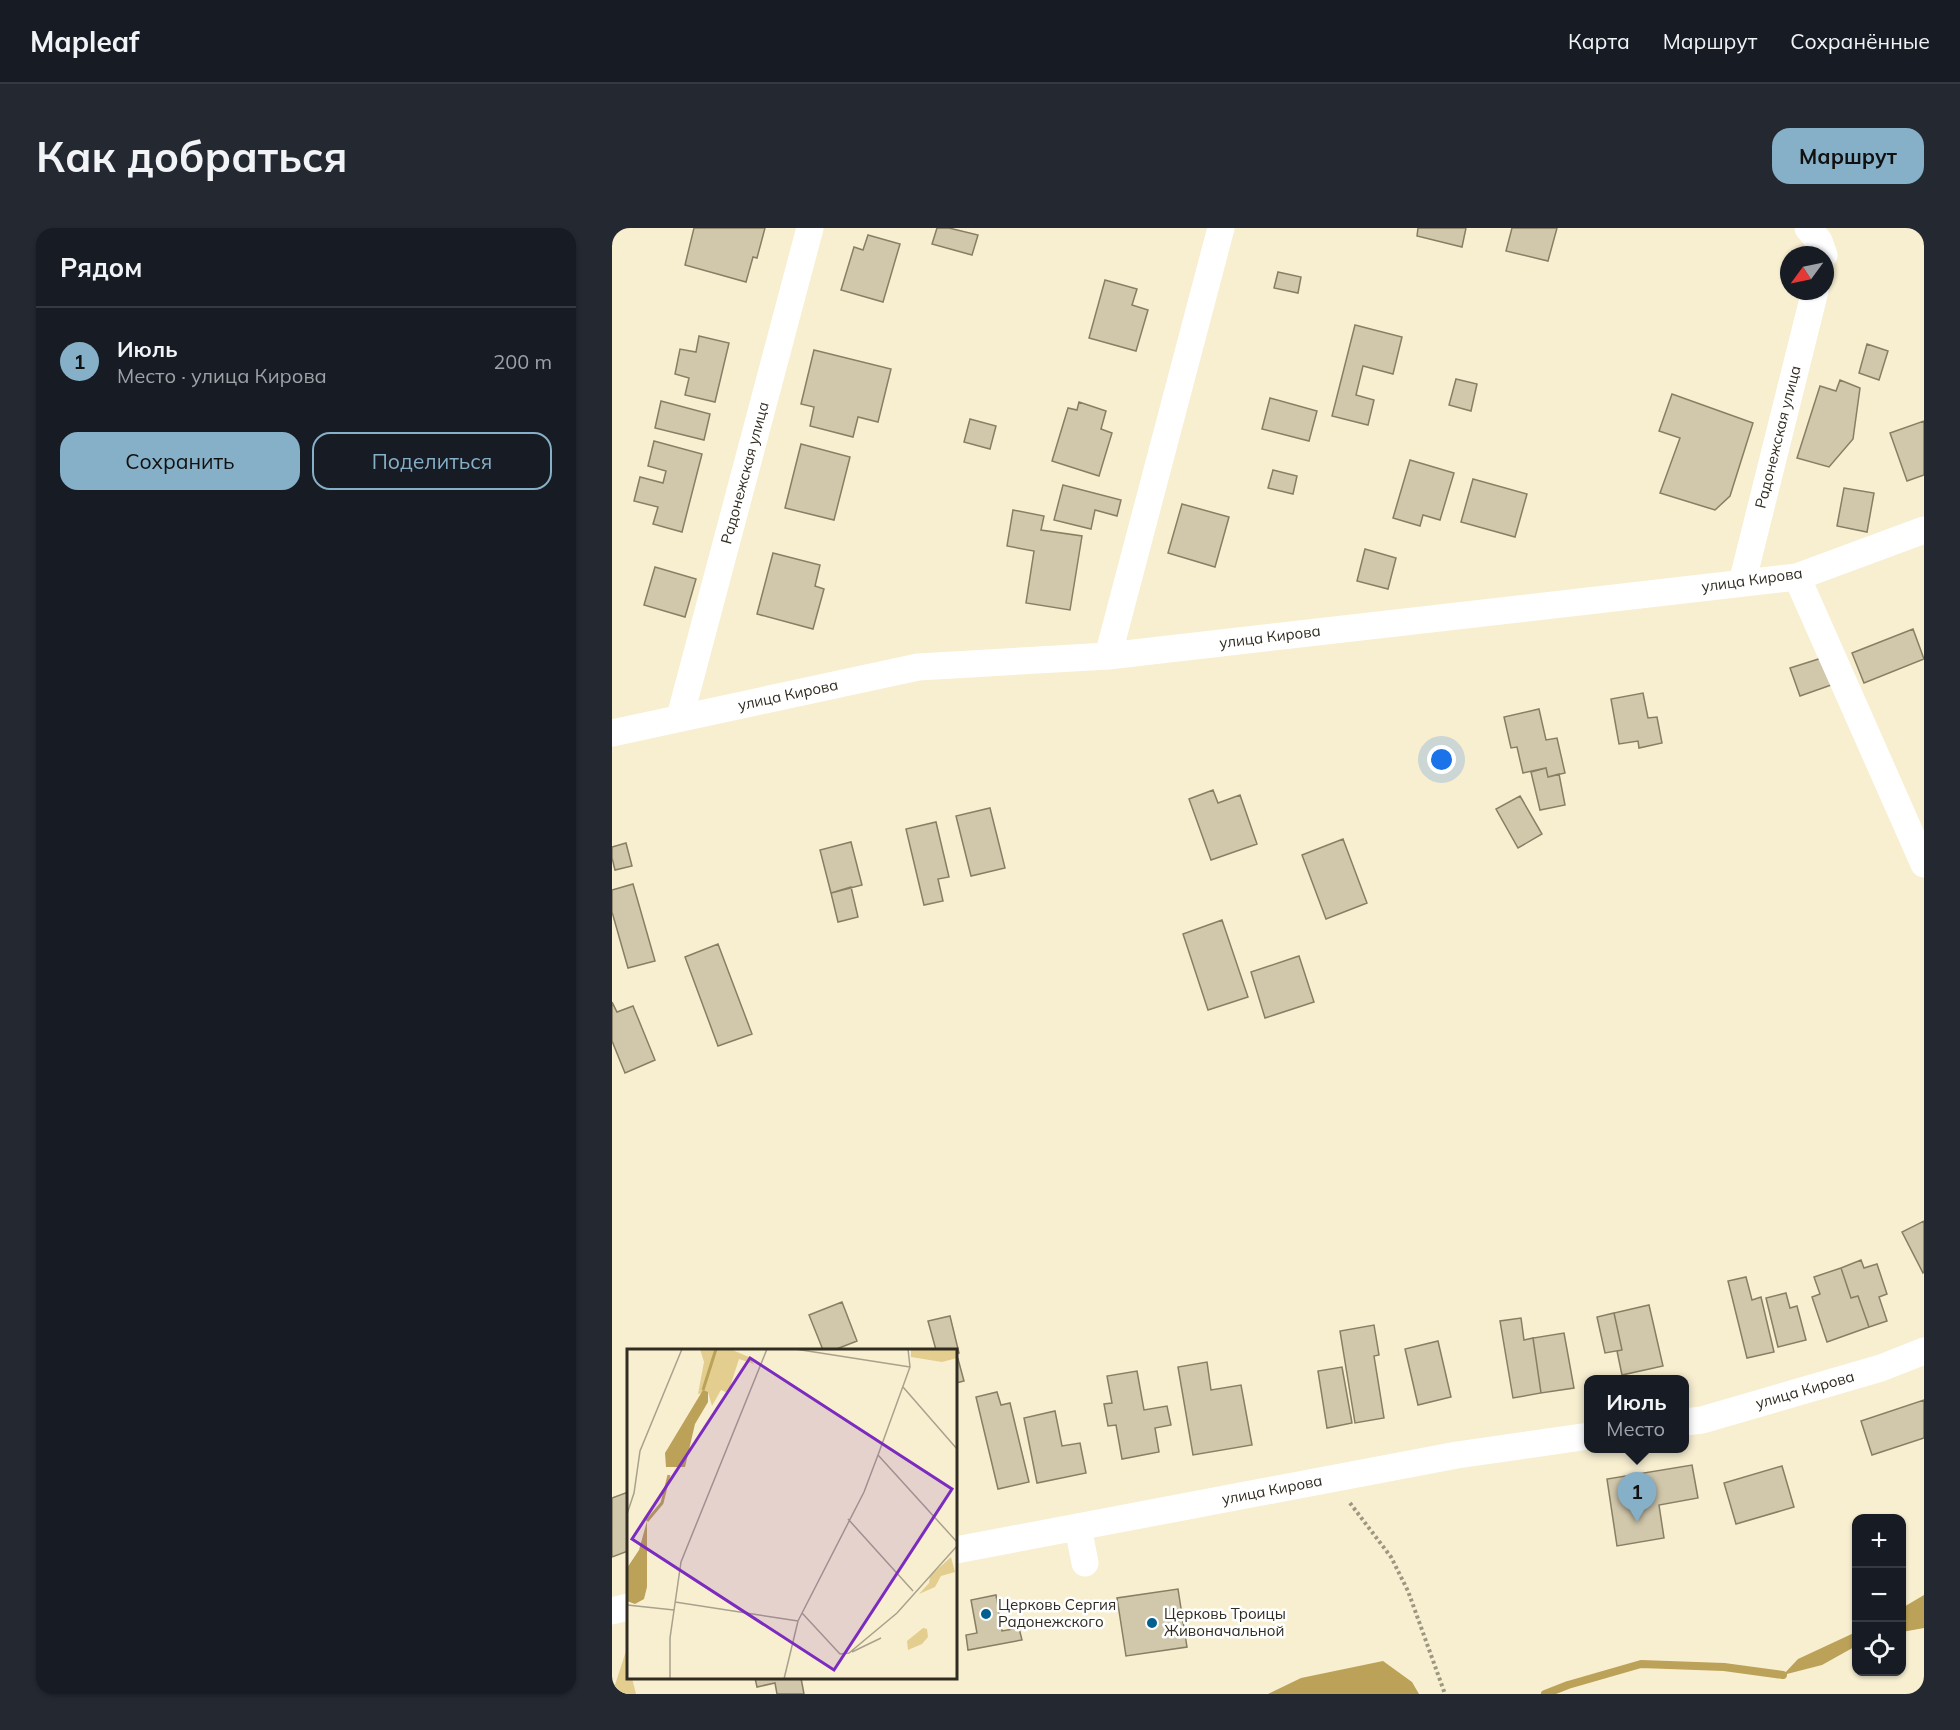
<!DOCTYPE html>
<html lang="ru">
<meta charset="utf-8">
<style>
:root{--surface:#171b24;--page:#242831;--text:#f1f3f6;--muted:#9ea1a6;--line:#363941;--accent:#86b0c8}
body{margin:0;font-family:Mulish,sans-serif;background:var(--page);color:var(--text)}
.controls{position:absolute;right:18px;bottom:18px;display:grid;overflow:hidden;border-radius:12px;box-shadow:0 2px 4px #0004}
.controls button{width:54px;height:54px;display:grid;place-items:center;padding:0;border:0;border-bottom:2px solid var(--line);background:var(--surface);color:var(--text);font:30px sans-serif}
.compass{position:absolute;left:1168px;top:18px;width:54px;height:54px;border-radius:50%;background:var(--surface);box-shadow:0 2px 4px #0004;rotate:237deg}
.you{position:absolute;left:830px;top:532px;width:21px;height:21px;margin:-15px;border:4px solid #fff;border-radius:50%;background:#1a73e8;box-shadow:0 0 0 9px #1a73e833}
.badge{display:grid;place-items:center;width:39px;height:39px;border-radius:50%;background:var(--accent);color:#111;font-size:20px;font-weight:700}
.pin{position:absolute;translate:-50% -50px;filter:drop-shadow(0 2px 3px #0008)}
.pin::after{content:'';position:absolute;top:32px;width:21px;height:18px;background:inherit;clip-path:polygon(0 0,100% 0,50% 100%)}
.popup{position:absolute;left:972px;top:1147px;width:105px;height:78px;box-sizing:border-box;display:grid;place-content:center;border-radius:12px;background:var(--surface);filter:drop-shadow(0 2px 4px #0005);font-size:20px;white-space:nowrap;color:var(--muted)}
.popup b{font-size:22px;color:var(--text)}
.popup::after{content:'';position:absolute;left:50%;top:100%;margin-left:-12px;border:12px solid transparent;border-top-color:var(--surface)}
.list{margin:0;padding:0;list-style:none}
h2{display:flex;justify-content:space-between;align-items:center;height:78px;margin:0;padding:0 24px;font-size:26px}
h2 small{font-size:20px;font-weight:400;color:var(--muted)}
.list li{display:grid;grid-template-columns:39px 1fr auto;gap:18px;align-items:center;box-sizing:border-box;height:108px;padding:0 24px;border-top:2px solid var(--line)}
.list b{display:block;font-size:22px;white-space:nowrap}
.list p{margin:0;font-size:20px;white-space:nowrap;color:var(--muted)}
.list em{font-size:20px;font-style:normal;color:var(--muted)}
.actions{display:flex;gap:12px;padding:18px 24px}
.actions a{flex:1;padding:14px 0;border:2px solid var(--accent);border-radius:18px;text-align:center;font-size:21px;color:var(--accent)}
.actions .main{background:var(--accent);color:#111}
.icon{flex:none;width:33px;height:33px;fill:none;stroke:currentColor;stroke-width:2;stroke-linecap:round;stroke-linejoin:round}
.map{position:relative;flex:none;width:1312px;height:1466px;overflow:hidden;border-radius:18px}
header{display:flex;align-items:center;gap:36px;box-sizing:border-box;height:84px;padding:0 30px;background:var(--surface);border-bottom:2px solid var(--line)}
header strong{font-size:28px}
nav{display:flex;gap:33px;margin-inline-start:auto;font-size:21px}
.intro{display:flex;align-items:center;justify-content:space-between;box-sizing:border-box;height:144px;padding:0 36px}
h1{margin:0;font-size:42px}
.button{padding:15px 27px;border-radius:18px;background:var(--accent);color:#111;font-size:21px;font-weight:700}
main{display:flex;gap:36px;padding:0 36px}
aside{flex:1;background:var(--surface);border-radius:18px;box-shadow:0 2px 4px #0004}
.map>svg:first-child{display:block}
</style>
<header>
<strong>Mapleaf</strong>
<nav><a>Карта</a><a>Маршрут</a><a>Сохранённые</a></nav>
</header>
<div class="intro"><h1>Как добраться</h1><a class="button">Маршрут</a></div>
<main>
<aside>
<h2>Рядом<small></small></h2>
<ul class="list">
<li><span class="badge">1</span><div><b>Июль</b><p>Место · улица Кирова</p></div><em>200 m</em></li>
</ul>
<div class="actions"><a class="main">Сохранить</a><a>Поделиться</a></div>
</aside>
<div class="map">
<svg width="1312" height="1466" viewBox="0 0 1312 1466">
<rect width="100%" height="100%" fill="#f8efd1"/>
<!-- green -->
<path fill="#e4ce8f" d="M14,1423L16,1433V1450H20L24,1466H0Z"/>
<!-- water -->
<path fill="#bba258" d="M1312,1367V1400L1290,1404V1380Z
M1244,1404V1418L1210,1437L1171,1447L1186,1431Z
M771,1433L800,1454L807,1466H656L689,1450Z"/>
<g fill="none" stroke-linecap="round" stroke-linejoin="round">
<!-- stream -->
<path stroke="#bba258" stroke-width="8" d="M933,1466L956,1457L1029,1436L1112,1439L1171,1447"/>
</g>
<!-- building -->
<path fill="#d1c7ab" stroke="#877e64" stroke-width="1.5" d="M82,0H153L145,30L141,29L134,54L73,37Z
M325,0H337L366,7L360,27L320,16Z
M806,0H854L850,19L805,8Z
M900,0H945L936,33L894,23Z
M256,7L288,16L271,74L229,62L242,19L251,22Z
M666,44L689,49L686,65L662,60Z
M493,52L525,61L520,77L536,82L524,123L477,110Z
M743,97L790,109L781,146L751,138L744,167L762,172L756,197L720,188Z
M87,108L117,115L103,174L73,167L77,150L63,146L68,121L84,124Z
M1255,116L1276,123L1267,152L1247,145Z
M202,122L279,141L266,194L246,189L241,209L198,198L202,179L189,176Z
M844,151L865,156L859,183L837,177Z
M1228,152L1248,160L1241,211L1217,239L1185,230L1208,158L1224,163Z
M1060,166L1141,195L1118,268L1103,282L1048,265L1068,210L1047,203Z
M658,170L705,183L697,213L650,201Z
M49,173L98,186L92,212L43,200Z
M467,174L494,183L489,201L500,205L487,248L440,233L456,180L465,182Z
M358,191L384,198L378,221L352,214Z
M1312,193V247L1295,253L1278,205Z
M42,213L90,226L70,304L41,296L46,279L22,273L28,249L51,255L54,243L36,238Z
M189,216L238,229L222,292L173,280Z
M798,232L842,245L828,292L811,287L808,298L781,290Z
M661,242L685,248L681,266L656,260Z
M861,251L915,266L903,309L849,294Z
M451,257L509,272L505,288L483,282L479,301L442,292Z
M1232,260L1262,265L1255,304L1225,298Z
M570,276L617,289L603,339L556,325Z
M401,282L432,288L429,302L470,308L458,382L414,375L422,323L395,318Z
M753,321L784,330L776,361L745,353Z
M161,325L208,337L203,358L212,361L201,401L145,386Z
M43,339L84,351L73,389L32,377Z
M1301,401L1312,431L1252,455L1240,425Z
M1213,429L1222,456L1188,468L1178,440Z
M1031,465L1036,490L1045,489L1050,515L1027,520L1026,513L1007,516L999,471Z
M927,481L934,512L945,510L953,545L936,549L934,540L911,545L905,519L899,520L892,489Z
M934,540L936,549L947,546L953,577L928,582L919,544Z
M601,562L606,575L628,567L645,616L599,632L577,571Z
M908,568L930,606L906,620L884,581Z
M378,580L393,640L359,648L344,588Z
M324,594L337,649L326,651L331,673L312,677L294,601Z
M731,611L755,675L714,691L690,627Z
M239,614L250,657L219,665L208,622Z
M14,615L20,638L3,642L0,630V619Z
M21,656L43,733L16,740L0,684V662Z
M239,659L246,689L226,694L219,665Z
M610,692L636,769L596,782L571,706Z
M106,716L140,806L106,818L73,729Z
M687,728L702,774L653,790L639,744Z
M0,774L5,784L21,778L43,832L13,845L0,813Z
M1312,993V1044L1311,1045L1290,1004Z
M1249,1032L1252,1040L1265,1036L1275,1066L1267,1069L1275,1093L1257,1099L1246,1068L1239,1070L1229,1040Z
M1229,1040L1239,1070L1246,1068L1257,1099L1215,1114L1200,1069L1208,1066L1202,1049Z
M1134,1049L1140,1072L1149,1069L1162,1124L1135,1130L1116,1053Z
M1174,1065L1178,1080L1185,1078L1194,1112L1166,1119L1154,1070Z
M230,1074L245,1113L222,1122H211L197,1087Z
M1037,1077L1051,1138L1010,1147L1005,1123L1010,1122L1002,1085Z
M1002,1085L1010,1122L993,1125L985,1089Z
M338,1088L347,1125L344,1126V1122H324L316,1093Z
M909,1090L912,1112L921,1110L929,1165L901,1170L888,1093Z
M762,1097L767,1127L762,1128L772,1190L743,1195L728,1103Z
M952,1105L962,1160L929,1165L921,1110Z
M826,1113L839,1169L806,1177L793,1121Z
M346,1131L352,1153L344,1155V1132Z
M595,1134L599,1162L629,1157L640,1217L581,1227L566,1139Z
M730,1139L740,1195L715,1200L706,1143Z
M525,1143L532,1182L555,1178L559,1197L543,1200L547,1224L510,1231L504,1197L496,1198L492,1176L500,1175L495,1148Z
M385,1164L389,1177L398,1175L417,1254L386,1261L364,1169Z
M1312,1172V1210L1260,1227L1249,1193Z
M443,1183L450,1218L468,1215L474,1245L425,1255L412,1190Z
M1080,1237L1086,1270L1047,1277L1052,1310L1005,1318L995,1251Z
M1170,1238L1182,1279L1124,1296L1112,1255Z
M16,1264V1323L0,1329V1270Z
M566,1361L575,1419L514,1428L505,1370Z
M384,1367L390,1403L407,1400L410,1412L356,1422L354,1407L365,1405L359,1372Z
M143,1450H189L192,1466H165L163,1455L145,1459Z"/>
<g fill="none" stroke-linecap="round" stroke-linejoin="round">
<!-- path -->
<path stroke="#9d9781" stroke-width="4" stroke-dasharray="3 3" stroke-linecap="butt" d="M738,1275L779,1329L796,1363L833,1466"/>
<!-- minor -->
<path stroke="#fff" stroke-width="27" d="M1196,0L1207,13L1212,27
M1185,349L1312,636
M1130,355L1203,63
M496,428L609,0
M68,489L198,0
M0,505L306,439L496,428L1185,349L1312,302
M1073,1194L1090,1192L1269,1140L1312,1123
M466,1299L473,1335
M344,1322L845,1227L977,1208
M0,1383L16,1379"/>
</g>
<!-- markers -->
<g fill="#035f90" stroke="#fff" stroke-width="2">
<circle cx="374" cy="1386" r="6"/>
<circle cx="540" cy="1395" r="6"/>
</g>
<g text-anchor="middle" stroke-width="5" stroke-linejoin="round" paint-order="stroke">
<!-- street labels -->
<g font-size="15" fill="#302c21" stroke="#fff">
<text transform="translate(1166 209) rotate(-76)" y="5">Радонежская улица</text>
<text transform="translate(133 245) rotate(-75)" y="5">Радонежская улица</text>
<text transform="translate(1140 352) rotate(-8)" y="5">улица Кирова</text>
<text transform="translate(658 409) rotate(-7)" y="5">улица Кирова</text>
<text transform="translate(176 467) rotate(-12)" y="5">улица Кирова</text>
<text transform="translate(1193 1162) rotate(-16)" y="5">улица Кирова</text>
<text transform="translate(660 1262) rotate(-11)" y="5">улица Кирова</text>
</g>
<!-- poi labels -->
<g font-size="15" fill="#302c21" stroke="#fff" text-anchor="start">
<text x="386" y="1382">Церковь Сергия<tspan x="386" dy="17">Радонежского</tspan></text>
<text x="552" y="1391">Церковь Троицы<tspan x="552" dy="17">Живоначальной</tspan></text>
</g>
</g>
<!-- overview -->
<g transform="translate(15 1121)">
<rect width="330" height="330" fill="#f8efd1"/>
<path d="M73,0H103L122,8L127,15L112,10L101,44L94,41L85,57L81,43L71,45L77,13ZM284,0H330V9L315,13L284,8ZM324,208L328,223L314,227L308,238L292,245L302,234L303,227ZM296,279L300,280L301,288L295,295L281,301L280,292Z" fill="#e4ce8f"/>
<path d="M76,41L81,43V53L68,75L58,118H39L38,104ZM20,172V238L17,250L8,255L0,252V219L12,201Z" fill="#bba258"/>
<path fill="none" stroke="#bba258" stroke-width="3" d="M76,41L89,0M20,172L35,154L42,126"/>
<path fill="none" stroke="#a8a18b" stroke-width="1.5" d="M168,0L283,18M276,38L330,100M0,82V105M251,106L330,193M0,165L7,144L13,102L55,0M221,170L286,242M48,253L171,272M0,256L47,261M175,264L213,305L222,304L270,264L330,197M225,303L254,289M43,330V289L54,213L140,0M157,330L171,272L237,143L251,106L283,18L281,0"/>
<path fill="#7b2cbf" fill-opacity="0.15" stroke="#7b2cbf" stroke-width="3" d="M123,9L325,140L207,321L5,190Z"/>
<rect width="330" height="330" fill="none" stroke="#302c21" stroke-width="3"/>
</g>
</svg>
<div class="controls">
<button>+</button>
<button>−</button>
<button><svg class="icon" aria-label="locate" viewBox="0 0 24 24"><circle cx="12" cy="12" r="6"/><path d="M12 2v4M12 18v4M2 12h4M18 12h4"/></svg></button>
</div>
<svg class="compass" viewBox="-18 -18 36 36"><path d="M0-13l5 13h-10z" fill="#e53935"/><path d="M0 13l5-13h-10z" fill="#9ea1a6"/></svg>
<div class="you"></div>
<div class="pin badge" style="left:1025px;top:1294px">1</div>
<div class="popup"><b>Июль</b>Место</div>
</div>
</main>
